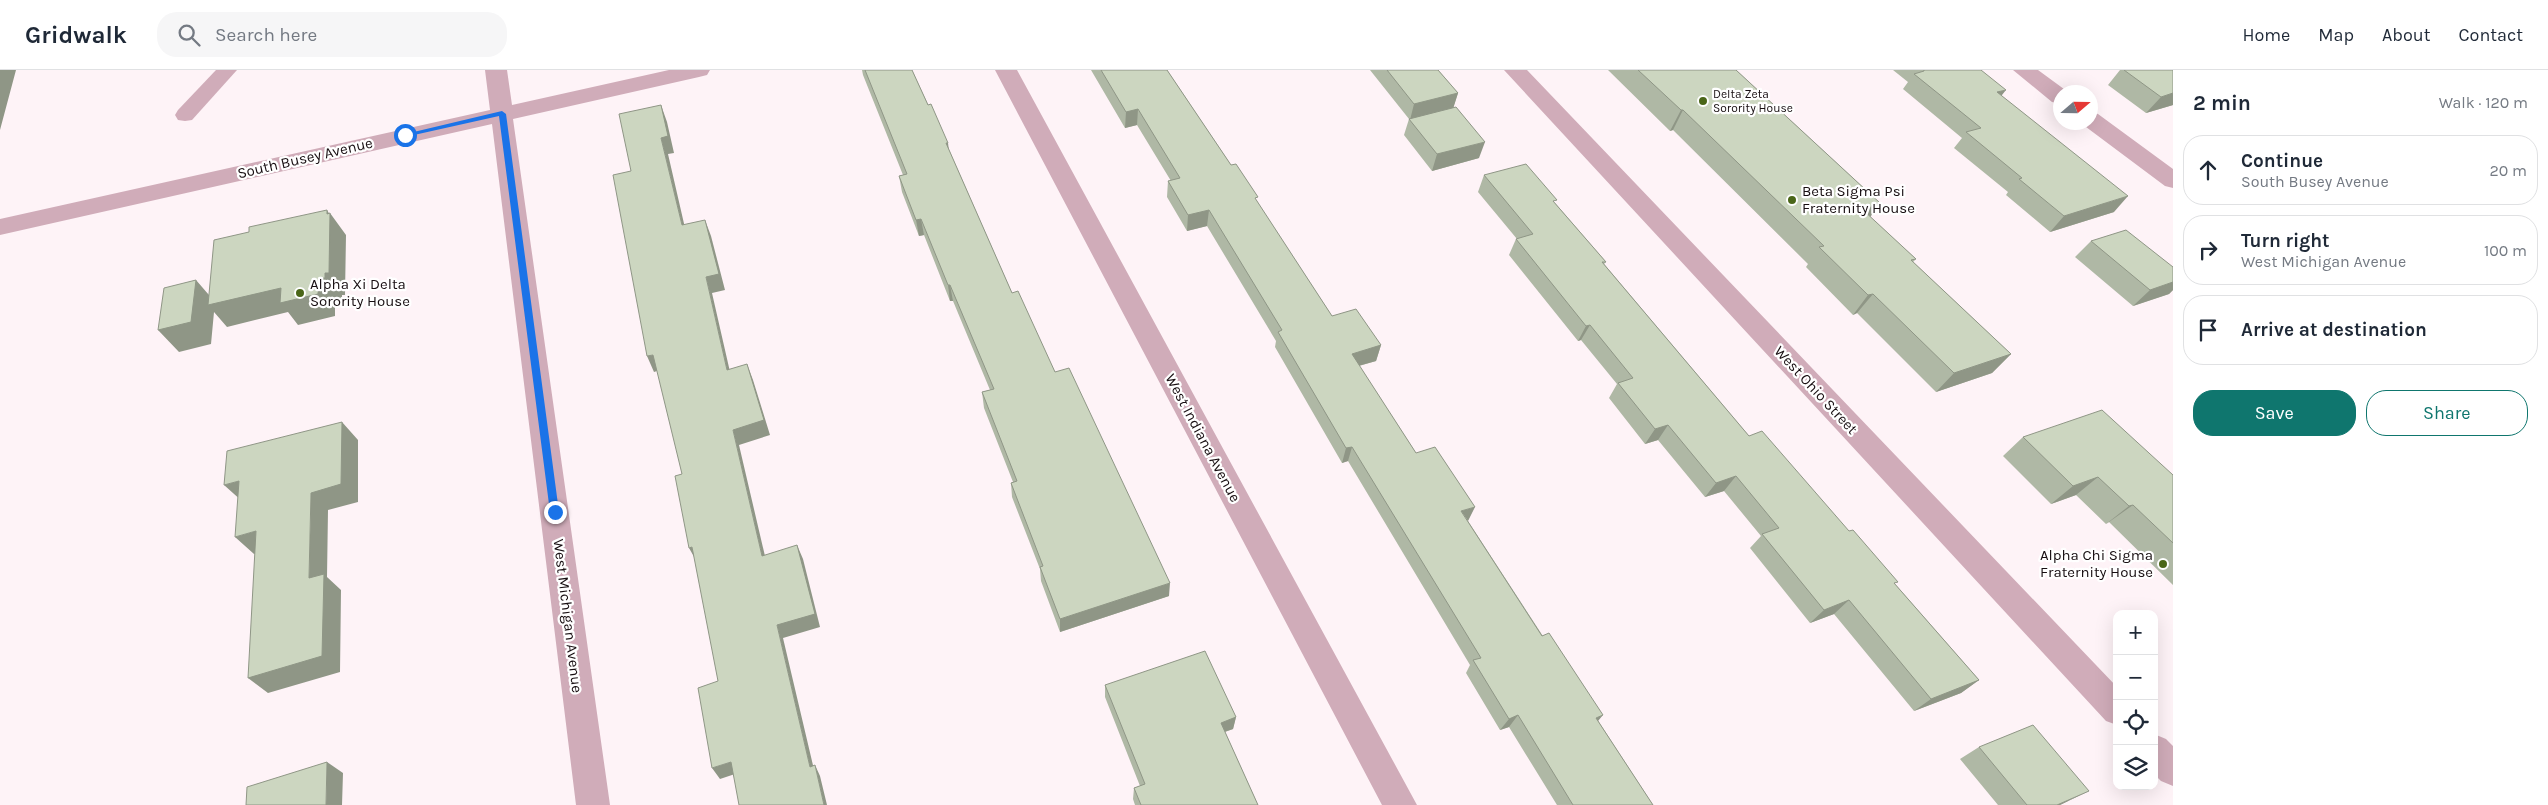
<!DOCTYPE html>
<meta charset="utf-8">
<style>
:root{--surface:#fff;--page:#f6f6f7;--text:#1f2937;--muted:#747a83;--line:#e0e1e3;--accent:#0f766e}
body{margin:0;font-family:Karla,sans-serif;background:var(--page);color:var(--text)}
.controls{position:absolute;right:15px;bottom:15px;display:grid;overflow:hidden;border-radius:10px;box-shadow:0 5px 20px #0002}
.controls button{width:45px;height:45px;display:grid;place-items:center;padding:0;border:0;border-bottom:1px solid var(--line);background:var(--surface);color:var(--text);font:25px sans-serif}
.compass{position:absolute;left:2053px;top:15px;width:45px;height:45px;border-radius:50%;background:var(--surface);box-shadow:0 5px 20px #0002;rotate:70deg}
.stop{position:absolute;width:15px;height:15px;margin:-11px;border:4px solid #1a73e8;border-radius:50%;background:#fff}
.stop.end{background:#1a73e8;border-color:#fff;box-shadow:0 1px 5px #0008}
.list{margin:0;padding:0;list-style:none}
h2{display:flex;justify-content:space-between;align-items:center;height:65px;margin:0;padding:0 20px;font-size:21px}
h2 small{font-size:16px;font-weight:400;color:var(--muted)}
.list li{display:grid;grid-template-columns:32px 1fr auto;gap:15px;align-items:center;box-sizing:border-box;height:70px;margin:0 10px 10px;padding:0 10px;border:1px solid var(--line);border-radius:20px}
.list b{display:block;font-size:19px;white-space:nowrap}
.list p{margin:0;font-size:16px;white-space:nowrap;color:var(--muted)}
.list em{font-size:16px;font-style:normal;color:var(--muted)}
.actions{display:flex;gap:10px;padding:15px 20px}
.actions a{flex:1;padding:11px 0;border:1px solid var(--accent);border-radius:20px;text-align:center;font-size:18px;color:var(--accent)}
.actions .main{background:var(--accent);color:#fff}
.icon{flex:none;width:28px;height:28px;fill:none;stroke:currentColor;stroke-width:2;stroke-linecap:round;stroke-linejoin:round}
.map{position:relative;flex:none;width:2173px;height:735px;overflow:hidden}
header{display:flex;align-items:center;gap:30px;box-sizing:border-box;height:70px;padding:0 25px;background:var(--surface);border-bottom:1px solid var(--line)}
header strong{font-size:24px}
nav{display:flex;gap:28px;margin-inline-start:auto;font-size:18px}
.search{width:350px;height:45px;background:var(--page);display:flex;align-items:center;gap:12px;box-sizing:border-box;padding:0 18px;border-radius:20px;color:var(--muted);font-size:19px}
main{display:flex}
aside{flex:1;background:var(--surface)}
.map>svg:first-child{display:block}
</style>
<header>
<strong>Gridwalk</strong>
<div class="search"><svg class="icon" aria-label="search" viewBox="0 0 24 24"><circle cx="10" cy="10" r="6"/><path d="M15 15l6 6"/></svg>Search here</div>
<nav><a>Home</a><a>Map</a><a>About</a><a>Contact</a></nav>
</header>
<main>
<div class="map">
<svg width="2173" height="735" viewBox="0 0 2173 735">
<rect width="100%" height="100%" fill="#fef3f7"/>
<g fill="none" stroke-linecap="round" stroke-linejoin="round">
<!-- service -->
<path fill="#d0acb9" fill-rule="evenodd" d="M216,0H237L192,50L185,51L178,50L175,45L178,40Z"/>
<!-- minor -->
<path fill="#d0acb9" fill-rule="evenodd" d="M485,0H507L512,35L669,0H710L707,5L699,7L513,49L610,735H576L492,54L0,165V149L490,40Z
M995,0H1017L1417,735H1382Z
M1504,0H1527L2117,617V655L2106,651Z
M2013,0H2038L2068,22H2060V34L2052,32Z
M2090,42L2098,44L2173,99V118L2165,116L2082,54L2081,52H2090Z
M2154,664L2166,669L2173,676V716L2161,711L2154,704Z"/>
</g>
<!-- wall -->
<path fill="#afb8a5" d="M862,0H912L950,82L1012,223L1055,302L1169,526L1060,562L1041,511L1040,499L1012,427L1011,413L1013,412L984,338L982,322L990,320L953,231H950L924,165L919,166L902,122L899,106L903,105L863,5Z
M1091,0H1167L1231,95L1257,132L1332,246L1381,275L1376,291L1359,296L1416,383L1468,451L1653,735H1557L1509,657L1500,660L1466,603L1470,595L1348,391L1342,393L1275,277L1276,271L1207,156L1187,161L1167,127L1168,111H1171L1137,55L1125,58Z
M1370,0H1438L1458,23L1453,38L1479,88L1432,101L1404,65L1409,49Z
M1608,0H1736L1880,133L1870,147L1916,189L1913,192L2011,284L1992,303L1936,322L1857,243L1853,245L1806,197L1808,194L1673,60L1670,61Z
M1893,0H1981L2002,26L2114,142L2050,162L2006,125L2008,122L1954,78L1962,68L1903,19L1908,12Z
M2120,0H2173V35L2146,43L2108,15Z
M1484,105L1555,133L1606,192L1604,194L1749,366L1895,514L1979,610L1961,623L1914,641L1834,544L1810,553L1750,478L1761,466L1724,421L1705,427L1658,370L1645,374L1609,328L1617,314L1581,270L1578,271L1509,185L1516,169H1517L1478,122Z
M2091,171L2173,197V220L2169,224L2133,236L2075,187Z
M2023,367L2173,405V515L2109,452L2106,454L2076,425L2051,434L2003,386Z
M1105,615L1236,647L1233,659L1225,662L1258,735H1135L1133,729L1134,718L1140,716L1105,627Z
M1979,677L2068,731L2060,735H1998L1960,689Z"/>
<!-- shaded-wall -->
<path fill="#8f9686" d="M0,0H16L0,60Z
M2006,20L1994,35L1997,22Z
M1458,23L1453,39L1410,50L1414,34Z
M2173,23V35L2146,43L2161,27Z
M661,35L667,52L674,83L668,84L688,171L682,155L661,68Z
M1138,39L1137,55L1125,58L1126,42Z
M1681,40H1683L1673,60L1670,61Z
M1485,72L1479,88L1432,101L1437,84Z
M946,73H948L950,89Z
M2128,126L2114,142L2050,162L2064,146Z
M1880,133L1866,153L1862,139Z
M327,140L330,145V143L346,165L345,225H342V229L335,231V246L298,255L288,242L227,257L214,242L211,274L179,282L158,260L196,210L215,232L327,144Z
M1209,140L1207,156L1187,161L1188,145Z
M921,149L924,165L919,166L916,150Z
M705,150L711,166L725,220L712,223L733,315L727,300L706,207Z
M2173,212V220L2169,224L2133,236L2150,220Z
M948,215H950L953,231H950Z
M1873,224L1857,243L1853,245L1868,225Z
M1590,255L1581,270L1578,271L1586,256Z
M1381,275L1376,291L1347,299L1352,284Z
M2011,284L1992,303L1936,322L1954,303Z
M653,285L660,300L654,302L647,286Z
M747,294L753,310L770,365L739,375L768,499L762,486L733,360Z
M342,352L358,370V432L328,440L327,507L341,520L340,602L268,623L248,608L309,508L311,423Z
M1668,355L1658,370L1645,374L1655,359Z
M1352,377L1348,391L1342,393L1346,378Z
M1736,406L1724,421L1705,427L1716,413Z
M2098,407L2076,425L2051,434L2073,416Z
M239,411L243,432L224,415Z
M2133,435L2109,452L2106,454L2129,436Z
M1475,437L1468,451L1461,441Z
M256,461L275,478L254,484L235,467Z
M797,475L803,489L820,557L783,568L816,708L810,697L777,555Z
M692,477L697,492L689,478Z
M1170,513L1169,526L1060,562V549Z
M1849,530L1834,544L1810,553L1824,540Z
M1979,610L1961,623L1914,641L1931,629Z
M1518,645L1509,657L1500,660L1509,649Z
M1603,645L1593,657L1596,648Z
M1236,647L1233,659L1218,664L1221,653Z
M327,692L343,703L342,735H326Z
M731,692L738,703L720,709L712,698Z
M815,695L820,706L827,735H824Z
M2089,721L2060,735H2057Z"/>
<!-- building -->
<path fill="#ccd6c0" stroke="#8f9686" d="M865,0H912L928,35L931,34L948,73H946L1012,223L1018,221L1055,302L1069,298L1170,513L1060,549L1040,497L1043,496L1011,413L1017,411L982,322L994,319L950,215H948L921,149L916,150L899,106L907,104Z
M1101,0H1167L1231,95L1236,94L1258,127L1255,128L1332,246L1356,239L1381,275L1352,284L1416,383L1435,377L1475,437L1461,441L1542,566L1549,563L1603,645L1596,648L1653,735H1573L1518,645L1509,649L1473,590L1481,588L1352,377L1346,378L1278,262L1282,260L1209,140L1188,145L1168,111L1180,108L1138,39L1126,42Z
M1387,0H1438L1458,23L1414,34Z
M1638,0H1736L1880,133L1862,139L1916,189L1911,190L2011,284L1954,303L1873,224L1868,225L1819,177L1824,176L1683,40H1681Z
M1924,0H1981L2006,20L1997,22L2128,126L2064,146L2019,109L2022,108L1966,62L1981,58L1914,4L1924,1Z
M2124,0H2173V23L2161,27Z
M661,35L668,66L661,68L682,155L705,150L719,204L706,207L727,300L747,294L764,350L733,360L762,486L797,475L815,544L777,555L810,697L815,695L824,735H739L731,692L712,698L698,618L718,611L692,477L689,478L675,406L682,404L653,285L647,286L613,105L631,101L619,44Z
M1456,37L1485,72L1437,84L1409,49Z
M1526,94L1557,130L1553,131L1606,192H1602L1749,366L1762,361L1849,461L1853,460L1898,512L1894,513L1979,610L1931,629L1849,530L1824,540L1762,464L1779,458L1736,406L1716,413L1668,355L1655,359L1618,313L1633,308L1590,255L1586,256L1516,169L1533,164L1484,105Z
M327,140V144L330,143L329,203H325V208L319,209L318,224L280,233L281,218L208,235L214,170L249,162V157Z
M2126,160L2173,197V212L2150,220L2091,171Z
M196,210L191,252L158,260L164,218Z
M2102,340L2173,405V473L2133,435L2129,436L2098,407L2073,416L2023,367Z
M342,352L341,414L311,423L309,508L324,504L322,586L248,608L256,461L235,467L239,411L224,415L227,381Z
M1205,581L1236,647L1221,653L1258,735H1141L1134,718L1145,714L1105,615Z
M2033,655L2089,721L2057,735H2027L1979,677Z
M327,692L326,735H246L247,717Z"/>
<!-- route -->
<path fill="#1a73e8" d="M502,41L506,44L559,442L555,446L550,442L499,46L405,67L401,65Z"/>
<!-- markers -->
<g fill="#4a6618" stroke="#fff" stroke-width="2">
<circle cx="1703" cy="31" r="5"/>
<circle cx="1792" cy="130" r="5"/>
<circle cx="300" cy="223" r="5"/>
<circle cx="2163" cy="494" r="5"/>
</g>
<g text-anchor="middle" stroke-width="4.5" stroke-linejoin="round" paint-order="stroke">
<!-- far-poi labels -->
<g font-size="12" fill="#170e11" stroke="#fff" text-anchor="start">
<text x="1713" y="28">Delta Zeta<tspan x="1713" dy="14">Sorority House</tspan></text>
</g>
<!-- street labels -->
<g font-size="15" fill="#170e11" stroke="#fff">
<text transform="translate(305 88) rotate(-13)" y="5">South Busey Avenue</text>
<text transform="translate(1816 320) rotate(47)" y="5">West Ohio Street</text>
<text transform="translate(1203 368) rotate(62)" y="5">West Indiana Avenue</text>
<text transform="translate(568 546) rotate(83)" y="5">West Michigan Avenue</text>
</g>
<!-- poi labels -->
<g font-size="15" fill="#170e11" stroke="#fff" text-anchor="start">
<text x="1802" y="126">Beta Sigma Psi<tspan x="1802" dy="17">Fraternity House</tspan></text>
<text x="310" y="219">Alpha Xi Delta<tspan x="310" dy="17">Sorority House</tspan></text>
<text x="2153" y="490" text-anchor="end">Alpha Chi Sigma<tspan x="2153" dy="17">Fraternity House</tspan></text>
</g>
</g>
</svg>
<div class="controls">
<button>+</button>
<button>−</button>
<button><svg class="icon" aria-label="locate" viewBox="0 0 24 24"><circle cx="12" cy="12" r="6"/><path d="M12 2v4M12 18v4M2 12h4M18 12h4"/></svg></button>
<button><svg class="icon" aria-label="layers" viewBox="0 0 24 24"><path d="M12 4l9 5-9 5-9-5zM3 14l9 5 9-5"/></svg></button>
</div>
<svg class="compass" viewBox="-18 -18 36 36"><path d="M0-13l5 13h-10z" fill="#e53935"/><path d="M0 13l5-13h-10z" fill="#747a83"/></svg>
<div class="stop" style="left:405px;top:65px"></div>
<div class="stop end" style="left:555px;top:442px"></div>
</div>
<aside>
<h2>2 min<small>Walk · 120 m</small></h2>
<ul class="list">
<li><svg class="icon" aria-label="ahead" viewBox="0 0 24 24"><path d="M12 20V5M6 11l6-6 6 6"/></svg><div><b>Continue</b><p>South Busey Avenue</p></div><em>20 m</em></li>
<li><svg class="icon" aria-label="right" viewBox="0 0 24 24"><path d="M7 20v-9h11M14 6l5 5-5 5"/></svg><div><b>Turn right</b><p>West Michigan Avenue</p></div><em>100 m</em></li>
<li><svg class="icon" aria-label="arrive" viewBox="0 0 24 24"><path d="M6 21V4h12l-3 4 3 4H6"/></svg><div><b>Arrive at destination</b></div></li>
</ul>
<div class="actions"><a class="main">Save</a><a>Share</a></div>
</aside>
</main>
